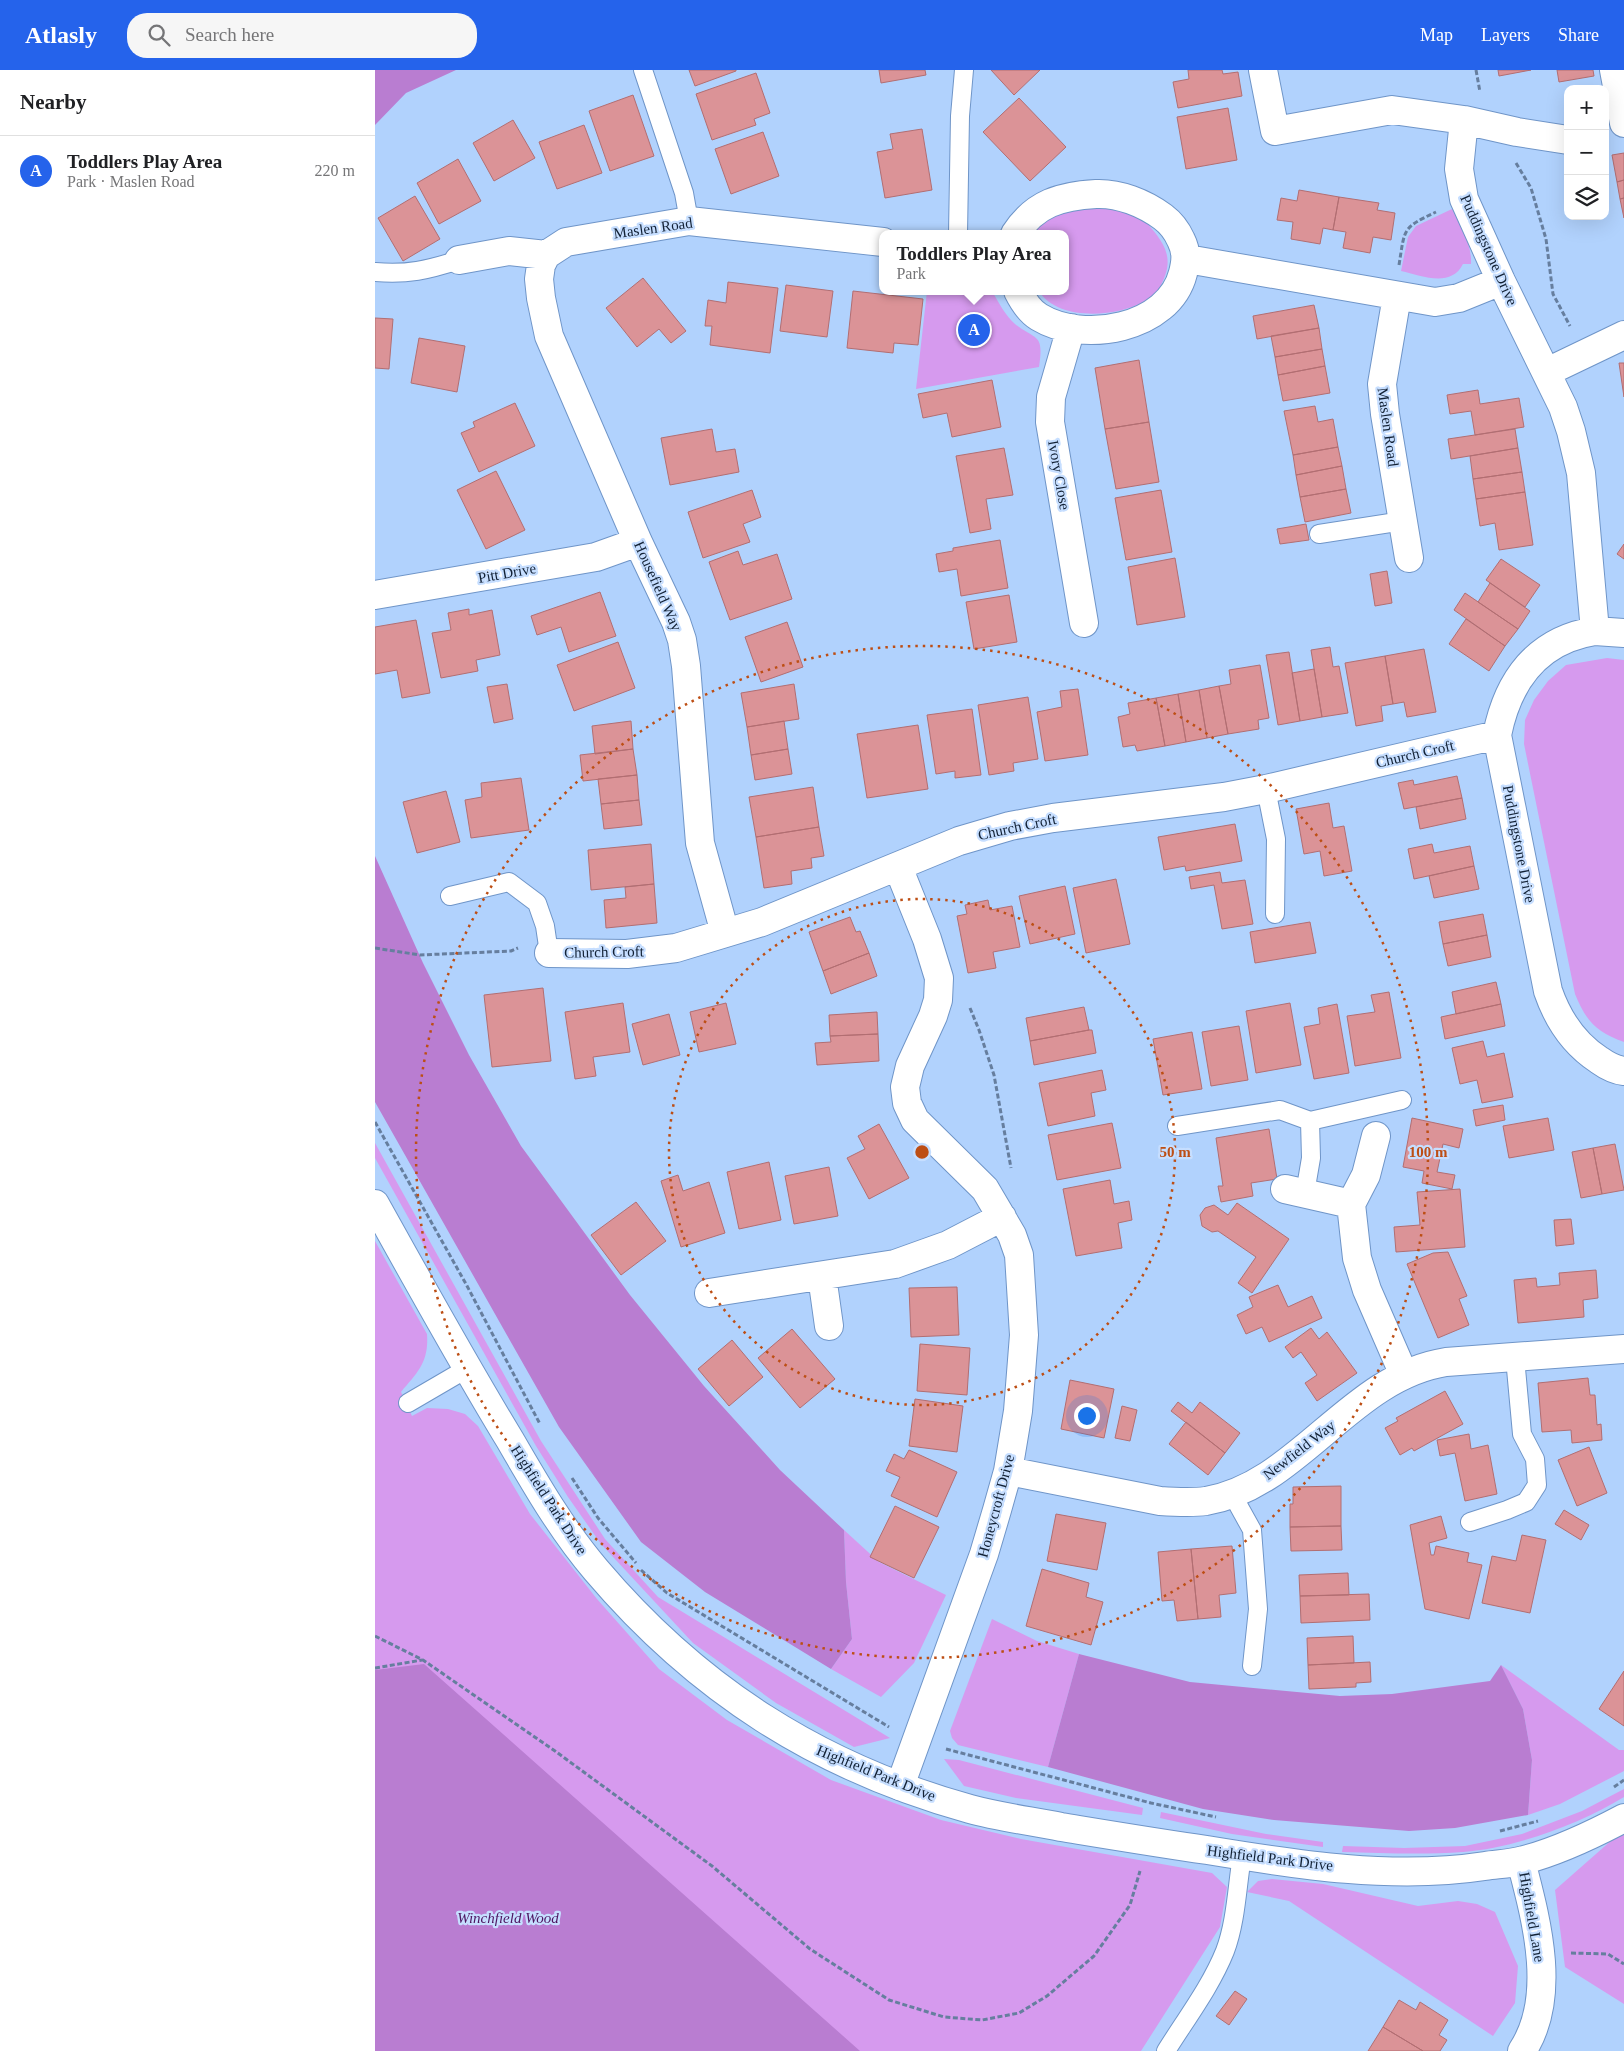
<!DOCTYPE html>
<meta charset="utf-8">
<style>
:root{--surface:#fff;--page:#f6f6f6;--text:#202124;--muted:#757577;--line:#e0e0e0;--accent:#2563eb}
body{margin:0;font-family:"Times New Roman",serif;background:var(--page);color:var(--text)}
.controls{position:absolute;right:15px;top:15px;display:grid;overflow:hidden;border-radius:10px;box-shadow:0 5px 20px #0002}
.controls button{width:45px;height:45px;display:grid;place-items:center;padding:0;border:0;border-bottom:1px solid var(--line);background:var(--surface);color:var(--text);font:25px sans-serif}
.you{position:absolute;left:711px;top:1345px;width:18px;height:18px;margin:-12px;border:4px solid #fff;border-radius:50%;background:#1a73e8;box-shadow:0 0 0 8px #1a73e833}
.badge{display:grid;place-items:center;width:32px;height:32px;border-radius:50%;background:var(--accent);color:#fff;font-size:16px;font-weight:700}
.pin{position:absolute;translate:-50% -50%;border:2px solid #fff;box-shadow:0 1px 5px #0006}
.popup{position:absolute;left:504px;top:160px;width:190px;height:65px;box-sizing:border-box;display:grid;place-content:center;border-radius:10px;background:var(--surface);filter:drop-shadow(0 1px 4px #0005);font-size:16px;white-space:nowrap;color:var(--muted)}
.popup b{font-size:19px;color:var(--text)}
.popup::after{content:'';position:absolute;left:50%;top:100%;margin-left:-10px;border:10px solid transparent;border-top-color:var(--surface)}
.list{margin:0;padding:0;list-style:none}
h2{display:flex;justify-content:space-between;align-items:center;height:65px;margin:0;padding:0 20px;font-size:21px}
h2 small{font-size:16px;font-weight:400;color:var(--muted)}
.list li{display:grid;grid-template-columns:32px 1fr auto;gap:15px;align-items:center;box-sizing:border-box;height:70px;padding:0 20px;border-top:1px solid var(--line)}
.list b{display:block;font-size:19px;white-space:nowrap}
.list p{margin:0;font-size:16px;white-space:nowrap;color:var(--muted)}
.list em{font-size:16px;font-style:normal;color:var(--muted)}
.icon{flex:none;width:28px;height:28px;fill:none;stroke:currentColor;stroke-width:2;stroke-linecap:round;stroke-linejoin:round}
.map{position:relative;flex:none;width:1249px;height:1981px;overflow:hidden}
header{display:flex;align-items:center;gap:30px;box-sizing:border-box;height:70px;padding:0 25px;background:var(--accent);color:#fff}
header strong{font-size:24px}
nav{display:flex;gap:28px;margin-inline-start:auto;font-size:18px}
.search{width:350px;height:45px;background:var(--page);display:flex;align-items:center;gap:12px;box-sizing:border-box;padding:0 18px;border-radius:20px;color:var(--muted);font-size:19px}
main{display:flex}
aside{flex:1;background:var(--surface)}
.map>svg:first-child{display:block}
</style>
<header>
<strong>Atlasly</strong>
<div class="search"><svg class="icon" aria-label="search" viewBox="0 0 24 24"><circle cx="10" cy="10" r="6"/><path d="M15 15l6 6"/></svg>Search here</div>
<nav><a>Map</a><a>Layers</a><a>Share</a></nav>
</header>
<main>
<aside>
<h2>Nearby<small></small></h2>
<ul class="list">
<li><span class="badge">A</span><div><b>Toddlers Play Area</b><p>Park · Maslen Road</p></div><em>220 m</em></li>
</ul>
</aside>
<div class="map">
<svg width="1249" height="1981" viewBox="0 0 1249 1981">
<rect width="100%" height="100%" fill="#b1d2fd"/>
<!-- green -->
<path fill="#d69aee" d="M722,136C736,139 754,140 767,148C771,150 774,156 777,159C793,178 798,192 786,215C784,218 782,223 780,225C778,227 773,229 770,231C743,247 683,252 664,221H690V164H655C681,141 688,137 722,136Z
M1077,139C1086,157 1097,174 1096,194H1088C1076,218 1047,206 1026,201L1033,167L1041,156Z
M552,221H617C624,233 630,245 640,254C662,271 669,263 664,297L541,319Z
M1232,588L1249,590V972C1221,962 1211,951 1200,924L1149,674L1150,650L1159,630L1173,611L1191,595Z
M0,1073L166,1371L230,1469L283,1527L515,1668L479,1677L401,1633L318,1573L226,1474L193,1427L161,1376L0,1088Z
M0,1171L52,1264C54,1292 43,1302 26,1322L37,1346L52,1338L73,1339L90,1344L103,1356L155,1444L222,1529L284,1599L352,1650L456,1710L566,1750L646,1769L837,1803L852,1817L845,1857L766,1981H0Z
M469,1460L504,1492L571,1525L539,1593L506,1627L456,1599L477,1569L471,1512Z
M617,1549L662,1571L704,1584L673,1697L583,1675L577,1668L575,1661Z
M1126,1595L1244,1680H1249V1701L1185,1734L1153,1745L1157,1690L1148,1639Z
M569,1689L584,1690L768,1738L767,1745L641,1728L589,1716Z
M1249,1719V1727C1205,1754 1140,1778 1088,1782C1048,1785 1007,1783 967,1782L968,1776L1029,1778L1090,1776L1147,1764L1207,1741Z
M786,1742L891,1764L948,1772V1777L857,1764L785,1748Z
M1249,1763V1934L1190,1897L1180,1820L1238,1769Z
M897,1809L948,1814L1043,1836L1083,1831L1102,1834L1120,1842L1143,1896L1140,1933L1118,1966L914,1831L872,1822L883,1811Z"/>
<!-- forest -->
<path fill="#b97dd1" d="M0,0H81L31,23L0,55Z
M0,786L48,893L94,985L146,1076L255,1225L329,1316L405,1400L469,1460L471,1512L477,1569L456,1599L330,1522L266,1472L184,1357L0,1032Z
M704,1584L815,1612L965,1626L1017,1624L1115,1611L1126,1595L1148,1639L1157,1690L1153,1745L1080,1758L1034,1761L899,1750L828,1739L673,1697Z
M49,1594L485,1981H0V1600Z"/>
<!-- building -->
<path fill="#db9397" stroke="#b26e72" d="M314,0H361V1L320,16Z
M504,0H550L551,5L506,13Z
M616,0H665L639,25Z
M813,0H847L848,4L863,2L867,26L803,38L798,12L814,9Z
M1123,0H1156L1124,6Z
M1182,0H1218L1219,6L1184,12Z
M381,3L395,43L379,49L381,55L337,70L321,24Z
M258,25L279,86L235,101L214,41Z
M644,28L691,77L655,111L608,62Z
M853,38L862,90L811,99L802,47Z
M138,50L160,88L119,111L98,73Z
M209,55L227,103L182,119L164,72Z
M547,59L557,120L510,128L502,82L518,79L515,64Z
M388,62L404,106L356,124L340,79Z
M1249,83V110L1242,112L1237,85Z
M83,89L106,131L64,154L42,113Z
M1249,110V128L1245,129L1242,112Z
M924,120L964,127L958,160L948,158L945,174L916,169L918,152L902,150L906,128L922,131Z
M40,126L65,169L28,191L3,148Z
M964,127L1004,133L1002,140L1020,143L1016,170L998,167L995,183L968,178L971,162L958,160Z
M1249,128V148L1245,129Z
M268,208L311,261L296,273L284,259L262,277L231,238Z
M353,212L403,218L395,283L335,275L337,256H330L333,230L351,233Z
M411,215L458,221L452,267L405,261Z
M478,221L548,229L543,275L519,273L518,283L472,278Z
M939,235L944,258L882,269L878,246Z
M0,248L18,249L14,299L0,298Z
M944,258L947,279L900,287L896,266Z
M44,268L90,276L82,322L36,313Z
M947,279L950,296L903,305L900,287Z
M764,290L774,352L730,359L720,298Z
M1244,293H1249V327Z
M950,296L955,323L908,331L903,305Z
M617,310L626,357L577,367L572,343L548,348L543,324Z
M1103,320L1105,334L1144,328L1149,357L1100,365L1096,341L1075,344L1072,325Z
M140,333L160,376L104,402L86,363L100,357L98,352Z
M940,336L943,352L958,349L963,377L918,385L909,341Z
M774,352L784,412L741,419L730,359Z
M337,359L341,382L360,379L364,402L295,415L286,368Z
M1140,359L1143,378L1076,389L1073,369Z
M963,377L967,396L921,405L918,385Z
M629,378L638,425L611,429L616,459L595,463L581,386Z
M1143,378L1147,402L1098,409L1095,386Z
M967,396L971,419L925,427L921,405Z
M121,401L150,460L111,479L82,420Z
M1147,402L1150,422L1101,429L1098,409Z
M971,419L976,443L930,452L925,427Z
M377,420L386,447L368,454L375,472L328,488L313,442Z
M786,420L797,482L751,490L740,428Z
M1150,422L1158,475L1124,480L1120,453L1105,456L1101,429Z
M931,454L934,470L905,474L902,459Z
M625,470L633,518L586,526L582,499L564,502L561,484L578,481V478Z
M1249,474V489L1242,484Z
M363,481L368,495L402,484L417,529L355,550L334,492Z
M800,488L810,547L762,555L753,497Z
M1126,489L1165,515L1150,537L1111,510Z
M1012,501L1017,533L1000,536L995,504Z
M1115,513L1155,541L1143,559L1103,532Z
M225,522L241,566L194,582L186,557L162,565L156,546Z
M1090,523L1143,559L1130,576L1079,540Z
M634,525L642,572L599,579L591,532Z
M94,539V545L117,540L125,585L101,590L103,601L66,608L57,563L76,560L73,543Z
M1091,549L1130,576L1114,601L1074,574Z
M41,550L55,623L27,628L22,600L0,604V557Z
M412,552L428,597L386,612L370,567Z
M243,572L260,618L199,641L182,595Z
M955,577L958,597L964,596L973,643L947,647L936,580Z
M1049,579L1061,642L1032,647L1029,632L1018,634L1010,586Z
M914,582L925,651L903,655L891,585Z
M1010,586L1018,634L1006,636L1008,651L981,656L970,593Z
M885,595L894,648L883,650L884,659L853,664L844,616L856,614L854,600Z
M939,599L947,647L925,651L917,603Z
M132,614L138,649L119,653L112,617Z
M419,614L424,649L372,657L366,623Z
M844,616L853,664L832,668L824,620Z
M703,619L713,685L670,691L662,642L687,637L685,621Z
M824,620L832,668L811,672L803,624Z
M803,624L811,672L790,676L781,628Z
M653,627L663,689L638,693L639,701L614,705L603,635Z
M781,628L790,676L762,681L760,675L748,677L743,647L755,644L753,633Z
M597,639L606,705L580,708V701L561,704L552,645Z
M256,651L258,679L220,684L217,656Z
M409,651L413,679L376,685L372,657Z
M543,655L553,719L492,728L482,664Z
M258,679L262,705L208,711L205,685Z
M413,679L417,704L380,710L376,685Z
M262,705L264,730L226,734L223,709Z
M1082,706L1087,728L1029,739L1023,713L1038,710L1039,715Z
M146,708L154,760L96,768L90,730L107,727L106,713Z
M438,717L444,757L381,767L374,727Z
M71,721L85,772L42,783L28,732Z
M1087,728L1091,749L1045,759L1041,737Z
M264,730L267,755L229,759L226,734Z
M954,733L958,758L969,756L977,801L949,806L945,781L929,784L921,739Z
M860,754L867,791L811,801L810,796L789,800L783,767Z
M444,757L449,786L436,788L437,798L416,801L417,814L389,818L381,767Z
M276,774L279,814L216,820L213,780Z
M1057,774L1059,783L1095,776L1099,796L1039,809L1033,779Z
M1099,796L1104,819L1059,828L1054,806Z
M845,802L847,813L870,810L878,854L847,859L839,815L816,819L814,807Z
M741,809L755,874L711,883L698,818Z
M279,814L282,853L231,858L229,830L251,828L250,817Z
M690,816L700,864L655,874L644,826Z
M613,830L615,840L637,836L645,877L618,882L621,898L593,903L582,846L592,844L590,835Z
M1108,844L1112,865L1068,874L1064,852Z
M475,847L481,862L485,861L494,883L448,901L434,862Z
M935,852L941,883L880,893L875,862Z
M1112,865L1116,887L1073,896L1068,874Z
M494,883L502,906L456,924L448,901Z
M1121,912L1126,934L1081,944L1077,922Z
M168,918L176,991L117,997L109,925Z
M1014,922L1026,988L980,996L972,946L1000,942L996,925Z
M248,933L255,982L218,987L221,1006L200,1009L190,942Z
M351,933L361,974L324,982L315,942Z
M915,933L926,995L881,1003L871,941Z
M962,934L974,1003L939,1009L929,957L945,954L943,938Z
M1126,934L1130,956L1070,969L1066,947Z
M709,937L714,960L655,971L651,948Z
M502,942L503,964L455,966L454,945Z
M294,944L305,985L268,995L257,954Z
M864,956L873,1010L836,1016L827,962Z
M714,960H717L721,983L659,995L655,971Z
M817,962L827,1019L788,1025L778,969Z
M503,964L504,991L442,995L440,973L456,972L455,966Z
M1108,971L1112,987L1129,983L1138,1027L1107,1033L1102,1010L1085,1014L1077,978Z
M727,1000L731,1020L716,1023L720,1046L673,1056L664,1013Z
M1128,1035L1130,1050L1101,1056L1098,1040Z
M1037,1048L1088,1059L1084,1078L1068,1074L1062,1102L1080,1105L1077,1119L1047,1113L1049,1101L1028,1097Z
M1173,1048L1179,1080L1134,1088L1128,1056Z
M737,1053L746,1098L682,1110L673,1065Z
M504,1054L534,1108L494,1129L472,1088L490,1079L483,1066Z
M894,1059L902,1109L876,1113L878,1126L846,1132L843,1116H848L841,1068Z
M1240,1074L1249,1120L1227,1124L1218,1078Z
M1218,1078L1227,1124L1206,1128L1197,1082Z
M394,1092L406,1150L364,1159L352,1102Z
M454,1097L463,1146L419,1154L410,1106Z
M303,1105L308,1121L334,1112L350,1163L306,1177L286,1111Z
M735,1110L739,1134L754,1131L757,1150L743,1153L747,1178L701,1186L688,1119Z
M1085,1119L1090,1177L1021,1182L1019,1157L1045,1155L1042,1122Z
M261,1132L291,1171L246,1205L216,1165Z
M862,1133L914,1169L877,1223L863,1213L881,1187L843,1161L837,1162L827,1156L825,1145L830,1138L839,1135L853,1145Z
M1196,1149L1199,1174L1181,1176L1179,1150Z
M1073,1182L1092,1226L1084,1229L1094,1255L1063,1268L1032,1194L1058,1183Z
M1221,1200L1223,1228L1208,1230L1209,1247L1143,1253L1139,1210L1161,1208L1162,1217L1185,1215L1184,1203Z
M903,1215L913,1237L937,1226L947,1248L894,1272L887,1257L871,1264L862,1245L878,1237L874,1227Z
M582,1217L584,1265L536,1267L534,1218Z
M936,1258L944,1269L952,1262L982,1303L942,1331L930,1313L942,1305L926,1282L918,1288L910,1277Z
M417,1259L460,1309L425,1338L383,1288Z
M357,1270L388,1307L354,1336L323,1299Z
M545,1274L595,1278L592,1325L542,1321Z
M1213,1308L1215,1325H1220L1222,1355L1226,1354L1227,1370L1197,1373L1196,1360L1167,1362L1163,1313Z
M695,1310L739,1319L729,1368L686,1359Z
M1070,1321L1088,1354L1039,1381L1037,1378L1025,1385L1010,1358L1023,1351L1021,1348Z
M540,1329L588,1336L582,1382L534,1376Z
M803,1332L817,1343L825,1332L865,1363L850,1383L796,1341Z
M747,1336L762,1340L755,1371L740,1368Z
M811,1352L850,1383L833,1405L794,1374Z
M1094,1364L1096,1379L1113,1375L1122,1424L1090,1431L1080,1383L1065,1386L1062,1370Z
M1214,1377L1232,1423L1202,1436L1183,1390Z
M534,1380L582,1402L562,1447L516,1426L525,1407L511,1401L519,1384L529,1389Z
M966,1416V1456L915,1457V1434H918V1417Z
M520,1436L564,1457L539,1508L495,1487Z
M1189,1440L1214,1455L1206,1470L1180,1454Z
M681,1444L731,1453L722,1500L672,1491Z
M1066,1446L1072,1468L1054,1473L1056,1485H1059L1061,1476L1094,1483L1092,1492L1107,1495L1094,1549L1050,1539L1035,1455Z
M966,1456L967,1480L916,1481L915,1457Z
M1147,1465L1171,1470L1155,1543L1107,1533L1117,1486L1141,1491Z
M857,1476L861,1523L844,1525L846,1547L823,1549L816,1479Z
M816,1479L823,1549L802,1551L799,1530L787,1531L783,1482Z
M667,1499L714,1513L711,1527L728,1532L716,1575L651,1556Z
M973,1503L974,1525L925,1526L924,1505Z
M994,1524L995,1550L926,1553L925,1526Z
M978,1566L979,1593L933,1595L932,1568Z
M995,1592L996,1612L981,1613V1617L934,1619L933,1595Z
M1249,1601V1656L1224,1639Z
M860,1921L872,1929L854,1955L841,1946Z
M1024,1930L1041,1940L1045,1932L1073,1950L1064,1965L1072,1970L1065,1981H1048L1008,1957Z
M1008,1957L1048,1981H993Z"/>
<g fill="none" stroke-linecap="round" stroke-linejoin="round">
<defs>
<path id="service" d="M268,0L309,123L314,151
M583,164L585,46L589,0
M0,202C32,205 53,200 84,190
M944,464L1028,451
M891,719L901,769L900,844
M75,826L134,812L162,833L170,856L174,883
M802,1056L905,1040L935,1051L1027,1030
M930,1123L936,1088L935,1051
M33,1333L93,1298
M857,1424L877,1460L883,1539L877,1596
M1095,1452L1132,1440L1151,1432L1162,1415L1160,1389L1147,1364L1140,1288
M791,1981C811,1949 836,1916 850,1881C861,1852 862,1817 867,1786"/>
<path id="minor" d="M888,0L900,61L1017,40L1089,50L1084,99L1089,129L1126,211L1188,337L1196,361L1206,403L1220,561L1249,563
M1239,0L1249,53
M1089,50L1142,62L1193,70
M640,164C660,133 686,126 721,124C744,123 769,133 788,147C796,153 802,161 806,170C812,182 811,191 808,203C794,259 708,274 664,247C654,241 648,231 643,221
M812,189L1060,232L1084,228L1126,211
M84,190L134,181L171,185
M1022,226L1007,314L1010,344L1034,488
M696,258L676,327L675,352L709,553
M1172,302L1249,265
M0,525L221,487L263,472
M1220,561C1162,570 1133,610 1122,665L1173,921C1183,950 1198,973 1224,990C1231,995 1240,1000 1249,1001
M523,797L552,869L564,908L563,930L558,946L535,996L530,1017L532,1033L540,1050L610,1119L637,1165L644,1185L649,1265L643,1341L633,1401L622,1440L609,1484L525,1716
M350,863L325,773L311,596L307,570L301,552L263,472L174,266L166,228L164,209L166,195L171,185L191,172L314,151L508,172
M174,883L252,884L301,878L387,852L584,771L635,756L678,748L849,727L891,719L1122,665
M1001,1066L991,1105L976,1134L982,1188L992,1220L1029,1305
M910,1119L976,1134
M447,1206L454,1256
M334,1223L520,1194L573,1175L627,1147
M633,1401L785,1431C800,1432 816,1433 831,1431C923,1416 975,1307 1071,1292L1249,1279"/>
<path id="tertiary" d="M0,1134C44,1213 88,1293 135,1370C161,1415 187,1460 221,1500C322,1619 443,1697 595,1739C624,1747 656,1751 686,1757C735,1765 783,1773 832,1780C923,1795 1019,1810 1110,1796C1123,1794 1136,1794 1149,1790C1184,1781 1217,1765 1249,1748
M1146,1791C1161,1849 1183,1927 1147,1981"/>
</defs>
<!-- service casing -->
<use href="#service" stroke="#6f95c8" stroke-width="20"/>
<!-- minor casing -->
<use href="#minor" stroke="#6f95c8" stroke-width="30"/>
<!-- tertiary casing -->
<use href="#tertiary" stroke="#6f95c8" stroke-width="30"/>
<!-- path -->
<path stroke="#667e9e" stroke-width="3" stroke-dasharray="5 2.5" stroke-linecap="butt" d="M1101,0L1105,22
M1141,93L1156,118L1171,169L1178,224L1195,256
M1024,195C1030,158 1027,158 1061,142
M0,878L45,885L136,881L143,878
M595,938L604,960L619,1005L636,1098
M0,1052L91,1214L165,1354
M197,1408L223,1448L261,1493
M266,1500L292,1523L514,1657
M0,1566L48,1590L180,1681L337,1796L435,1879L514,1930L569,1947L607,1950L644,1943L672,1926L719,1886L755,1835L765,1801
M0,1598L47,1590
M571,1679L776,1733L841,1747
M1239,1717L1249,1710
M1125,1761L1163,1751
M1196,1883L1233,1884L1249,1894"/>
<!-- service -->
<use href="#service" stroke="#fff" stroke-width="18"/>
<!-- minor -->
<use href="#minor" stroke="#fff" stroke-width="28"/>
<!-- tertiary -->
<use href="#tertiary" stroke="#fff" stroke-width="28"/>
</g>
<!-- distance rings -->
<g fill="none" stroke="#bd4e14" stroke-width="2.5" stroke-dasharray="2.5 5">
<circle cx="547" cy="1082" r="253"/>
<circle cx="547" cy="1082" r="506"/>
</g>
<g text-anchor="middle" stroke-width="4.5" stroke-linejoin="round" paint-order="stroke">
<!-- street labels -->
<g font-size="15" fill="#122135" stroke="#c6deff">
<text transform="translate(278 158) rotate(-8)" y="5">Maslen Road</text>
<text transform="translate(1114 180) rotate(66)" y="5">Puddingstone Drive</text>
<text transform="translate(1013 357) rotate(82)" y="5">Maslen Road</text>
<text transform="translate(684 405) rotate(80)" y="5">Ivory Close</text>
<text transform="translate(132 503) rotate(-10)" y="5">Pitt Drive</text>
<text transform="translate(283 516) rotate(66)" y="5">Housefield Way</text>
<text transform="translate(1040 684) rotate(-13)" y="5">Church Croft</text>
<text transform="translate(642 757) rotate(-12)" y="5">Church Croft</text>
<text transform="translate(1144 774) rotate(79)" y="5">Puddingstone Drive</text>
<text transform="translate(229 882) rotate(-1)" y="5">Church Croft</text>
<text transform="translate(924 1380) rotate(-38)" y="5">Newfield Way</text>
<text transform="translate(174 1430) rotate(57)" y="5">Highfield Park Drive</text>
<text transform="translate(621 1436) rotate(-75)" y="5">Honeycroft Drive</text>
<text transform="translate(501 1703) rotate(22)" y="5">Highfield Park Drive</text>
<text transform="translate(895 1788) rotate(7)" y="5">Highfield Park Drive</text>
<text transform="translate(1157 1847) rotate(80)" y="5">Highfield Lane</text>
</g>
<!-- park labels -->
<g font-size="15" font-style="italic" fill="#4d1460" stroke="#c6deff">
<text x="133" y="1853">Winchfield Wood</text>
</g>
</g>
<circle cx="547" cy="1082" r="8" fill="#bd4e14" stroke="#c6deff" stroke-width="2.5"/>
<g font-size="15" text-anchor="middle" font-weight="bold" fill="#bd4e14" stroke="#c6deff" stroke-width="4.5" stroke-linejoin="round" paint-order="stroke">
<text x="800" y="1087">50 m</text>
<text x="1053" y="1087">100 m</text>
</g>
</svg>
<div class="controls">
<button>+</button>
<button>−</button>
<button><svg class="icon" aria-label="layers" viewBox="0 0 24 24"><path d="M12 4l9 5-9 5-9-5zM3 14l9 5 9-5"/></svg></button>
</div>
<div class="you"></div>
<div class="pin badge" style="left:599px;top:260px">A</div>
<div class="popup"><b>Toddlers Play Area</b>Park</div>
</div>
</main>
